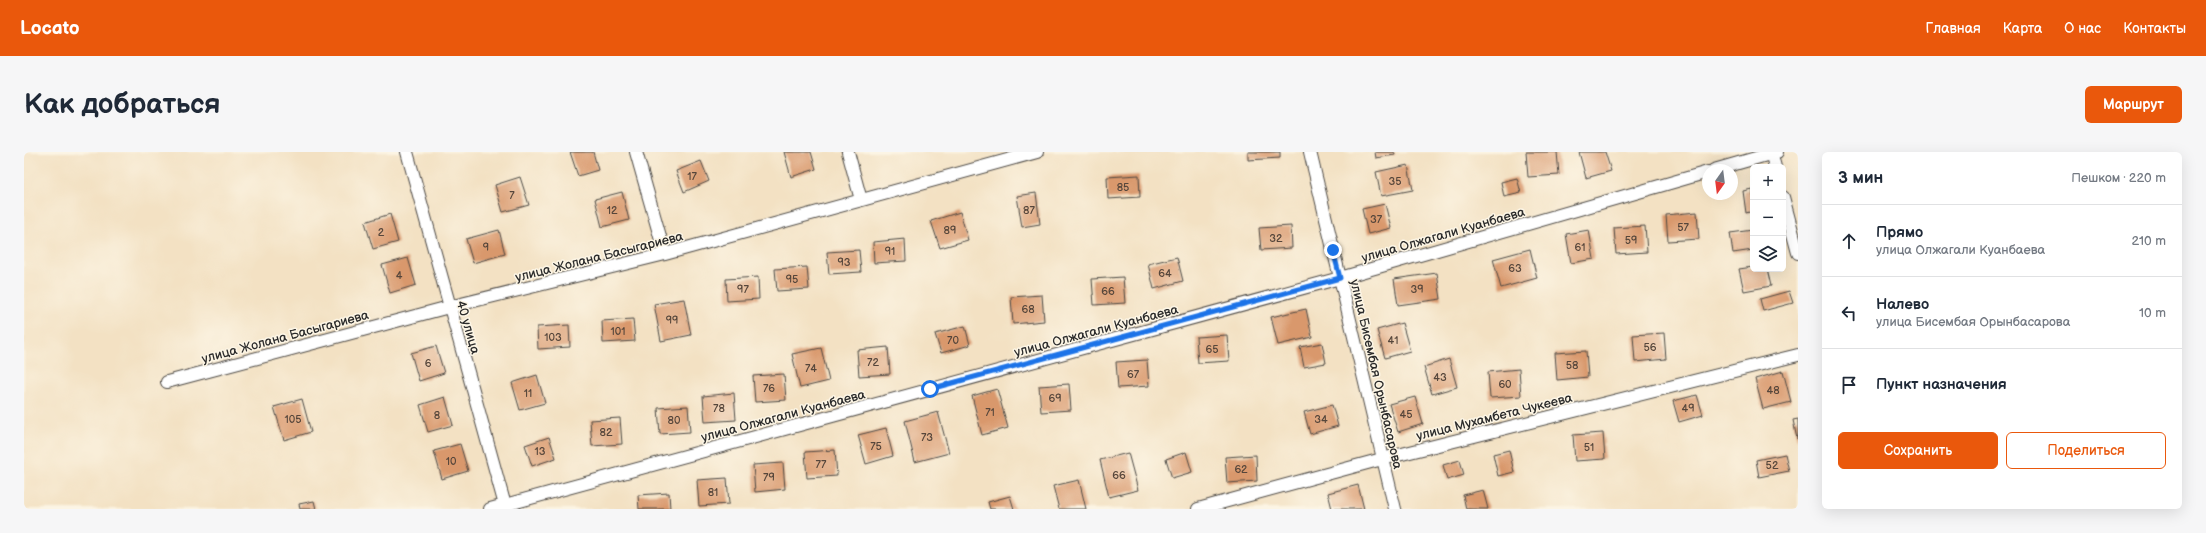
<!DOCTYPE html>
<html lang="ru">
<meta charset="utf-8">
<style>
:root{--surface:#fff;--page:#f6f6f7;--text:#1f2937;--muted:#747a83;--line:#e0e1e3;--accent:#ea580c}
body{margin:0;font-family:"Balsamiq Sans",sans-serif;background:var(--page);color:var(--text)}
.controls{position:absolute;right:12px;top:12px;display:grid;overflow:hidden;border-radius:6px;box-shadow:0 4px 16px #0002}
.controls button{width:36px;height:36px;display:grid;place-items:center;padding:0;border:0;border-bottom:1px solid var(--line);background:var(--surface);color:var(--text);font:20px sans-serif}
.compass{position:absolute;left:1678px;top:12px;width:36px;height:36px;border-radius:50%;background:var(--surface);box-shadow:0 4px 16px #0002;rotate:194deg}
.stop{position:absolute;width:12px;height:12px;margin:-9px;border:3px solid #1a73e8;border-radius:50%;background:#fff}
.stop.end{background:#1a73e8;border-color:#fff;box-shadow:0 1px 4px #0008}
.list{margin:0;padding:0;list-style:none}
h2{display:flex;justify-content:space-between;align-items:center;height:52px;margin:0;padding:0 16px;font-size:17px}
h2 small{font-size:13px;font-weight:400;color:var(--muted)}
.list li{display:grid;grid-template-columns:26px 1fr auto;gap:12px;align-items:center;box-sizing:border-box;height:72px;padding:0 16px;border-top:1px solid var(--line)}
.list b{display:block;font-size:15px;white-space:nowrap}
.list p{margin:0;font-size:13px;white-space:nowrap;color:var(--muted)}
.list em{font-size:13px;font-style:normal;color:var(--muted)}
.actions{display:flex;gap:8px;padding:12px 16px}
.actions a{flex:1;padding:9px 0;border:1px solid var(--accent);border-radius:6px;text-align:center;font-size:14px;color:var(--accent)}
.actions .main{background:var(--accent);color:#fff}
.icon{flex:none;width:22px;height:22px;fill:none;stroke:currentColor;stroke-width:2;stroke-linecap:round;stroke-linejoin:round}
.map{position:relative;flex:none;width:1774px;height:357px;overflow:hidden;border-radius:6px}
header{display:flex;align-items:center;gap:24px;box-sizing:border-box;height:56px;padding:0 20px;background:var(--accent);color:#fff}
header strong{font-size:19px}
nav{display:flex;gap:22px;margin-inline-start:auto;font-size:14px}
.intro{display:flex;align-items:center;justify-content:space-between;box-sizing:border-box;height:96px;padding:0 24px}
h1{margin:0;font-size:28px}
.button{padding:10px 18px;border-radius:6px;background:var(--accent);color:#fff;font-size:14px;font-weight:700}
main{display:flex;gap:24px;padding:0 24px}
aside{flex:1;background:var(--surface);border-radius:6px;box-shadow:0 4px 16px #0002}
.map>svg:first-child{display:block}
</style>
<header>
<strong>Locato</strong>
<nav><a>Главная</a><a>Карта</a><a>О нас</a><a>Контакты</a></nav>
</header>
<div class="intro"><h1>Как добраться</h1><a class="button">Маршрут</a></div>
<main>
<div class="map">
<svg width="1774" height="357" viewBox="0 0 1774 357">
<rect width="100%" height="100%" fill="#fcf5e5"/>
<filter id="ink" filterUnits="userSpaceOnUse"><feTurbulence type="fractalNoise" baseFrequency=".025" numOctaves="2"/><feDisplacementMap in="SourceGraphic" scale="8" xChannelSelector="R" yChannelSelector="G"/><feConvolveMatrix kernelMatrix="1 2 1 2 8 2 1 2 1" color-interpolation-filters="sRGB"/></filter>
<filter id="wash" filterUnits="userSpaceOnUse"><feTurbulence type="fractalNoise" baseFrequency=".012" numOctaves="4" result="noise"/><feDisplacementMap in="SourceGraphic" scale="16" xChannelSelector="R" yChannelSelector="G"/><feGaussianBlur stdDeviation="0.9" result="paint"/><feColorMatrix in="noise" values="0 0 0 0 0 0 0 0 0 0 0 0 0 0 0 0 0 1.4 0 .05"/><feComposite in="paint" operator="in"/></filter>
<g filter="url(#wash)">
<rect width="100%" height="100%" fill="#f3e1c3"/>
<g id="blocks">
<!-- building -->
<path fill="#d9986c" d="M546,0H569L574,18L554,24Z
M760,0H787L792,17L767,25Z
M1224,0H1256V6L1224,8Z
M1351,0H1370L1371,3L1352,6Z
M1502,0H1533L1535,23L1504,25Z
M1555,0H1581L1587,19L1562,26Z
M677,9L685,29L660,40L652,19Z
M1384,13L1389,38L1357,44L1352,20Z
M1115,23L1116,45L1084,47L1083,25Z
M496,25L505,53L479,60L471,33Z
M1493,26L1497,41L1480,45L1477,30Z
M1728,37L1729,59L1722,61L1719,39Z
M598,40L605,68L578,75L571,47Z
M1012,41L1016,72L998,75L993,44Z
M1361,52L1367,76L1344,82L1338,57Z
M936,60L944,88L916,96L907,69Z
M1673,60L1675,87L1644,89L1642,63Z
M366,62L374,90L349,97L341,70Z
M1267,74L1268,96L1237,98L1235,76Z
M1621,74L1623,100L1592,102L1590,76Z
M475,78L481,102L449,111L442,87Z
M1565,78L1570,107L1547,111L1542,82Z
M1729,78V98L1709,101L1706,81Z
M881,87L882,109L850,111L849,90Z
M1506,97L1513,126L1477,136L1469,107Z
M835,98L837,120L805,122L803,100Z
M1153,105L1159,129L1130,137L1124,112Z
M384,106L392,133L366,141L358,113Z
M783,115L785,137L753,139L751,117Z
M1729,115V117H1743L1747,134L1720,139L1715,117Z
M1413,121L1417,147L1374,153L1370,127Z
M734,125L735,147L703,149L702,127Z
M1099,125L1101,151L1070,153L1068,127Z
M1765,139L1769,151L1739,159L1736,147Z
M1018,143L1020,169L989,172L987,145Z
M660,147L667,183L637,189L630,152Z
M1282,157L1288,185L1254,193L1247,165Z
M609,167L611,189L579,191L578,169Z
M1378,171L1386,199L1361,206L1353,178Z
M545,173L546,195L514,197L513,175Z
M941,174L946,193L917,201L911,182Z
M1640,181L1642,207L1611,210L1609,183Z
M1203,183L1205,209L1174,211L1172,185Z
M1298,191L1302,211L1280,215L1276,195Z
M412,194L420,221L395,229L387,201Z
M864,195L866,222L835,224L833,198Z
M797,196L805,229L776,236L768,202Z
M1562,199L1564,225L1533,228L1531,201Z
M1425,207L1433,235L1408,242L1400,215Z
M1123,208L1125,234L1094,236L1092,210Z
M1495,217L1497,244L1466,246L1464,220Z
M1759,219L1767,250L1739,257L1731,227Z
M760,222L762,248L731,250L729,224Z
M513,223L521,251L496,258L488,231Z
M1045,232L1047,258L1017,260L1015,234Z
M973,237L984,276L958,283L948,244Z
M710,241L712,268L681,270L679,244Z
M1673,243L1679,263L1655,270L1649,249Z
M421,245L429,273L404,280L396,253Z
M1391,245L1399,272L1374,280L1365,252Z
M278,247L287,280L260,288L250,255Z
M1308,253L1314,274L1286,282L1280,260Z
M664,254L666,280L636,282L634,256Z
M914,260L925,301L891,310L881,269Z
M596,266L598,292L568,294L566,268Z
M1774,267V287H1773L1769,268Z
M862,276L869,304L842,312L834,283Z
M1579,281L1581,307L1551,309L1549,283Z
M525,285L532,306L508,314L501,293Z
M436,292L444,319L418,327L410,299Z
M811,298L813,324L783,326L781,300Z
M1485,298L1490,320L1474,324L1469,302Z
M1162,300L1168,320L1148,326L1142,307Z
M1104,301L1114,338L1085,345L1076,308Z
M1761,302L1765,319L1735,325L1732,308Z
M1232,303L1233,329L1203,331L1201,305Z
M1436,308L1440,323L1423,328L1419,313Z
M759,311L761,337L731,340L729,313Z
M703,326L705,352L675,354L673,328Z
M1055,328L1062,357H1035L1029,334Z
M1334,333L1340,357H1308L1304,341Z
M1459,338L1464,357H1442L1439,343Z
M645,341L646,357H615L614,343Z
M986,344L990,357H966L964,350Z
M290,349L292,357H276L275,352Z"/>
</g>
</g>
<g filter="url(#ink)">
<use href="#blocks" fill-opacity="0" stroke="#494642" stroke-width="1"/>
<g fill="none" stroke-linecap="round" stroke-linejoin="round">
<defs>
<path id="street" d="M383,0L482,357
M612,0L641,102
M824,0L837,48
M1286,0L1371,357
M1747,0L1751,15
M1690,18L1753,0
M1759,45L1774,101
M143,230L425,155L641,102L1013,0
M466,357L1316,126L1684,20
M1174,357L1358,307L1774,203"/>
</defs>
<!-- street casing -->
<use href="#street" stroke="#494642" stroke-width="14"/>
<!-- street -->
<use href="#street" stroke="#fff" stroke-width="12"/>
</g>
</g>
<g fill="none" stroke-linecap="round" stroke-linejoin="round" filter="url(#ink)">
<!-- route -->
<path stroke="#1a73e8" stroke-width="5" d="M906,237L1316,126L1309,98"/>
</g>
<g text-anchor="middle" stroke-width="3" stroke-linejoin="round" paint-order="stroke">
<!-- number labels -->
<g font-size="11" fill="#56463b">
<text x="668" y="28">17</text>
<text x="1371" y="33">35</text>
<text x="1099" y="39">85</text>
<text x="488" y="47">7</text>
<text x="588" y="62">12</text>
<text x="1005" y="62">87</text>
<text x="1352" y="71">37</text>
<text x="1659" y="79">57</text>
<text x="926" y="82">89</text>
<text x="357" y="84">2</text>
<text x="1252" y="90">32</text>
<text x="1607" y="92">59</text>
<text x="462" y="99">9</text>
<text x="1556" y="99">61</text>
<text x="866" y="103">91</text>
<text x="820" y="114">93</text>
<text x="1491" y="120">63</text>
<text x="1141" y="125">64</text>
<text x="375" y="127">4</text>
<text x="768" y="131">95</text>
<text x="719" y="141">97</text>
<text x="1393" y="141">39</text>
<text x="1084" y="143">66</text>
<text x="1004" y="161">68</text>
<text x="648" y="172">99</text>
<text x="594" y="183">101</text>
<text x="529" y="189">103</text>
<text x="929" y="192">70</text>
<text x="1369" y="192">41</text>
<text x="1626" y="199">56</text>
<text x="1188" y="201">65</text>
<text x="849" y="214">72</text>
<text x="404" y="215">6</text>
<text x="1548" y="217">58</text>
<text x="787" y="220">74</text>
<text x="1109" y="226">67</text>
<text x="1416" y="229">43</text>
<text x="1481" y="236">60</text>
<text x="745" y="240">76</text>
<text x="1749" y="242">48</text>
<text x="504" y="245">11</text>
<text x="1031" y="250">69</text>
<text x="695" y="260">78</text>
<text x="1664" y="260">49</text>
<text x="966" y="264">71</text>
<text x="1382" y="266">45</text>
<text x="413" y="267">8</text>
<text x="269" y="271">105</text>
<text x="1297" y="271">34</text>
<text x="650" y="272">80</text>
<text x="582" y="284">82</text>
<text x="903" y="289">73</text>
<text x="852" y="298">75</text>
<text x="1565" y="299">51</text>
<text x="516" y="303">13</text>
<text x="427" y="313">10</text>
<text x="797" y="316">77</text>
<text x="1748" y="317">52</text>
<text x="1217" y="321">62</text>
<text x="1095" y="327">66</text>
<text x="745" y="329">79</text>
<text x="689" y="344">81</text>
</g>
<!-- street labels -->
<g font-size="13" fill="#2b2b2b" stroke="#fcf5e5">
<text transform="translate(1419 82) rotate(-16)" y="5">улица Олжагали Куанбаева</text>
<text transform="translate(575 104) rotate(-14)" y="5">улица Жолана Басыгариева</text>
<text transform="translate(445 175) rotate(74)" y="5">40 улица</text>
<text transform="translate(1072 178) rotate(-15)" y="5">улица Олжагали Куанбаева</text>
<text transform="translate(261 184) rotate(-15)" y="5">улица Жолана Басыгариева</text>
<text transform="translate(1353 222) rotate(77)" y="5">улица Бисембая Орынбасарова</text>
<text transform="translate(759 263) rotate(-15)" y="5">улица Олжагали Куанбаева</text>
<text transform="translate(1470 264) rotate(-14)" y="5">улица Мухамбета Чукеева</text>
</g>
</g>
</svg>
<div class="controls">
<button>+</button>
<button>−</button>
<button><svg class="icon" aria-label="layers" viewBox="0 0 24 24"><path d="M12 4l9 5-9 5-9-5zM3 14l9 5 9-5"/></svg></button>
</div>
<svg class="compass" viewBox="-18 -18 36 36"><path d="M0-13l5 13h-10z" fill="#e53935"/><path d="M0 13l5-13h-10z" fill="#747a83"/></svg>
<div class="stop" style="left:906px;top:237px"></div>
<div class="stop end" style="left:1309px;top:98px"></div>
</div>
<aside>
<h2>3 мин<small>Пешком · 220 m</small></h2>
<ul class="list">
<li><svg class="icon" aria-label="ahead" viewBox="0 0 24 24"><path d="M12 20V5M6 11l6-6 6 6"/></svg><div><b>Прямо</b><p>улица Олжагали Куанбаева</p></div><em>210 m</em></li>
<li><svg class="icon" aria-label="left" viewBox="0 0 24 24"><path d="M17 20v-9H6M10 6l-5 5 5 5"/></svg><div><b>Налево</b><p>улица Бисембая Орынбасарова</p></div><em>10 m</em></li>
<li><svg class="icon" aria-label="arrive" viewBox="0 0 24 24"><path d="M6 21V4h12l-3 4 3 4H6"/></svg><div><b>Пункт назначения</b></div></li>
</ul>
<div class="actions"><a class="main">Сохранить</a><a>Поделиться</a></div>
</aside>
</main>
